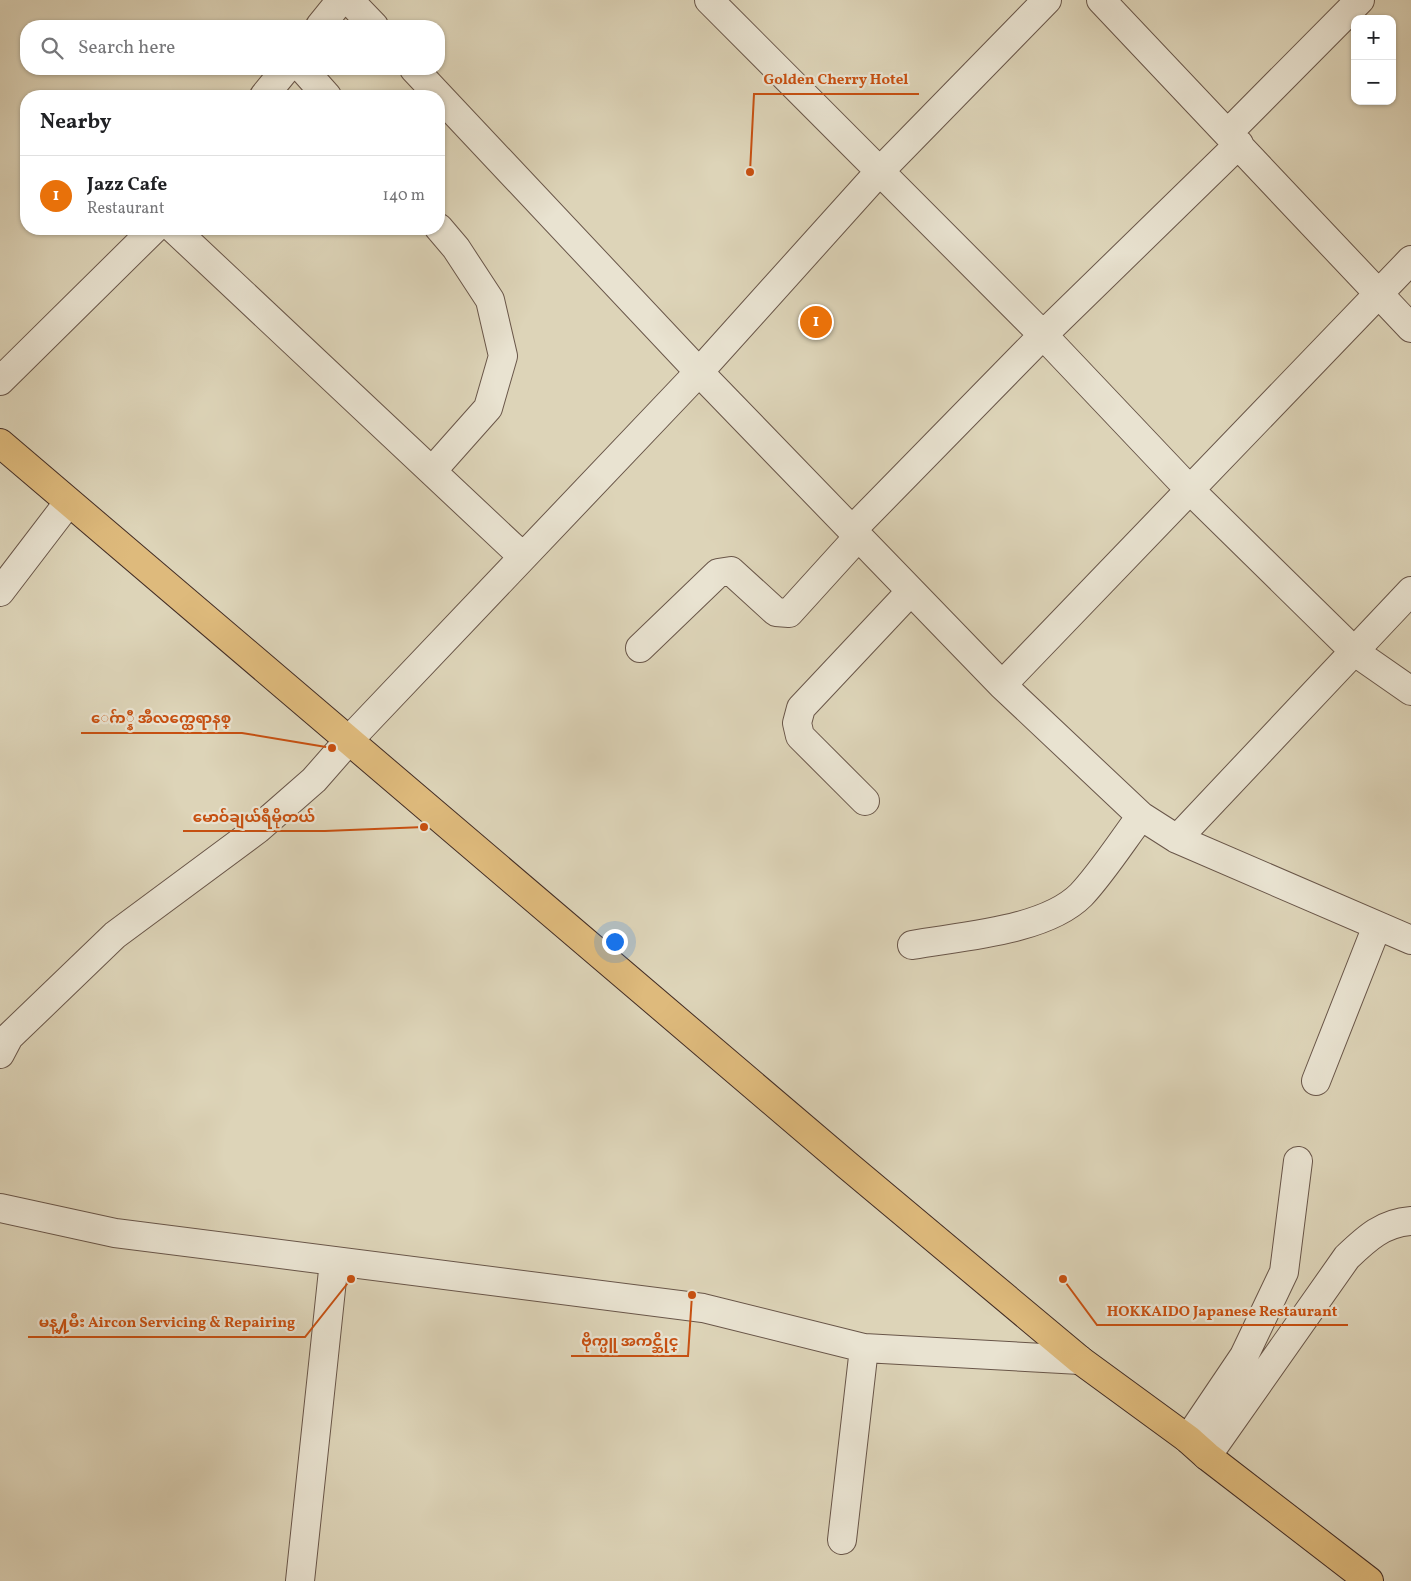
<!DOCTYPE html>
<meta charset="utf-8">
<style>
:root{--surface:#fff;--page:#f2f2f2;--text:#202124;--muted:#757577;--line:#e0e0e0;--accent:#2563eb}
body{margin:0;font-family:Vollkorn,"Noto Sans Myanmar",serif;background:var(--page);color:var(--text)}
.controls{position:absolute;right:15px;top:15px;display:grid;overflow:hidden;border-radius:10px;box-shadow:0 1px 4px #0004}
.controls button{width:45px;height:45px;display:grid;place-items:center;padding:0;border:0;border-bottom:1px solid var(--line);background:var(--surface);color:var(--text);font:25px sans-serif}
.you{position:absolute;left:614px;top:941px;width:18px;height:18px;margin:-12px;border:4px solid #fff;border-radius:50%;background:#1a73e8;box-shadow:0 0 0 8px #1a73e833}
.badge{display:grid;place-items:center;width:32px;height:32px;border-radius:50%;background:var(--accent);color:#fff;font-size:16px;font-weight:700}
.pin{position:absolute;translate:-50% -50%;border:2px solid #fff;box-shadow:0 1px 5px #0006}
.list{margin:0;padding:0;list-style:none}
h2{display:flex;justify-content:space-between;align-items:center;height:65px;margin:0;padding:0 20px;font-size:21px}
h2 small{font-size:16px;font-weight:400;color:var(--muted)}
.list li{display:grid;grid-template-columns:32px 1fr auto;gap:15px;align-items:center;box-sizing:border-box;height:80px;padding:0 20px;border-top:1px solid var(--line)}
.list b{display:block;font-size:19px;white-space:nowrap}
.list p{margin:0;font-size:16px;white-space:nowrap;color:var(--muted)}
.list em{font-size:16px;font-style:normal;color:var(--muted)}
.icon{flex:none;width:28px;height:28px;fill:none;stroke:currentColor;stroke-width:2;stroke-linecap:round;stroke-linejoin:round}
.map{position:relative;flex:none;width:1411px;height:1581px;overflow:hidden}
.search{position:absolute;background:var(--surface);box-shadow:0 1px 4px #0004;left:20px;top:20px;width:425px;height:55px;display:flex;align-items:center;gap:12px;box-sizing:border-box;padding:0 18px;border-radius:20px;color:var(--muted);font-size:19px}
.panel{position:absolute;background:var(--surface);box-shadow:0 1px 4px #0004;left:20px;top:90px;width:425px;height:145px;border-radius:20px}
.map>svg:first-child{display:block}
</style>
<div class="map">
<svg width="1411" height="1581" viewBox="0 0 1411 1581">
<rect width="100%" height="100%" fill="#ddd4b8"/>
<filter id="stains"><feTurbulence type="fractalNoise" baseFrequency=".004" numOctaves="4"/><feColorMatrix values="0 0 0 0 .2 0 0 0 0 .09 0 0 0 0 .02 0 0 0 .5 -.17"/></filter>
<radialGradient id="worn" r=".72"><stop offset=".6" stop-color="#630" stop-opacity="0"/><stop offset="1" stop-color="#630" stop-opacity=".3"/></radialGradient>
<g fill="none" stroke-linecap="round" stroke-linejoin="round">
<defs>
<path id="minor" d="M349,0L374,26
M709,0L1043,335L1189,489L1355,652L1411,691
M1101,0L1411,328
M320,26L341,0
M303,69L327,96
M414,69L699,372L1002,685L1141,816L1177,839L1411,940
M264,96L286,69
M1228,133L1360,0
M174,229L522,556
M0,381L154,229
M432,471L488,408L503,356L490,300L456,248L439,228
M852,530L1043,335L1239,144
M0,592L68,503
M640,648L718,573L731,571L776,612L789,613L858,537
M1002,685L1411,260
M865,801L800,736L797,723L801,708L911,591
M1177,839L1411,591
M912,945C962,936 1045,931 1081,895C1101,874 1123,840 1141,816
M0,1054L9,1037L115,935L258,829L314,780L350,739L699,372L879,172L1047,0
M1316,1081L1377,926
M0,1208L115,1233L703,1308L864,1348L1080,1360
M1188,1439L1244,1356L1284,1272L1298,1161
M1207,1456L1347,1257C1367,1238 1383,1223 1411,1221
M842,1540L864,1348
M300,1581L334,1261"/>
<path id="major" d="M0,443L847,1165L1080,1360L1188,1439L1207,1456L1369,1581"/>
</defs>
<!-- minor casing -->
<use href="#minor" stroke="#695649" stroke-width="30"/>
<!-- major casing -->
<use href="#major" stroke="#422c24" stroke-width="30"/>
<!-- minor -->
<use href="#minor" stroke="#e9e3d1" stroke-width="28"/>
<!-- major -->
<use href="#major" stroke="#deba7c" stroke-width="28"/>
</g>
<!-- callouts -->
<path fill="none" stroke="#c75011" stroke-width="2" d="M750 172L754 94H919M332 748L242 733H81M424 827L325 831H183M1063 1279L1097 1325H1348M351 1279L305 1337H28M692 1295L688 1356H571"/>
<g fill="#c75011" stroke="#e9e3d1" stroke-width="2">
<circle cx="750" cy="172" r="5"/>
<circle cx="332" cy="748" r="5"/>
<circle cx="424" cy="827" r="5"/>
<circle cx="1063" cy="1279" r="5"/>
<circle cx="351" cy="1279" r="5"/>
<circle cx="692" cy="1295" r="5"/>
</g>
<g font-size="15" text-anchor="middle" font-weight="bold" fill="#c75011" stroke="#e9e3d1" stroke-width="4.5" stroke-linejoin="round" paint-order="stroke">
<text x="836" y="84">Golden Cherry Hotel</text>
<text x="161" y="723">ေဂ်ာ္နီ အီလက္ထေရာနစ္</text>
<text x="254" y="822">မောဝ်ချယ်ရီမိုတယ်</text>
<text x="1222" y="1316">HOKKAIDO Japanese Restaurant</text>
<text x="167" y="1327">မန္႔မီး Aircon Servicing &amp; Repairing</text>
<text x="630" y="1346">ဗိုက္ပူ အကင္ဆိုင္</text>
</g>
<rect width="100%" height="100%" filter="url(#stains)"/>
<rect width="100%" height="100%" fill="url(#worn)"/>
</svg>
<div class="controls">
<button>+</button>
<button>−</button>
</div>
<div class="you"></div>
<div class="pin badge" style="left:816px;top:322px;background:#e8710a">1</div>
<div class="search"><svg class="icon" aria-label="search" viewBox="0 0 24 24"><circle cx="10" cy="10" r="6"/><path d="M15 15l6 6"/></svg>Search here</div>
<section class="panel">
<h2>Nearby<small></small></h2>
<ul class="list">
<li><span class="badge" style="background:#e8710a">1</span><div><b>Jazz Cafe</b><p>Restaurant</p></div><em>140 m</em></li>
</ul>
</section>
</div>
